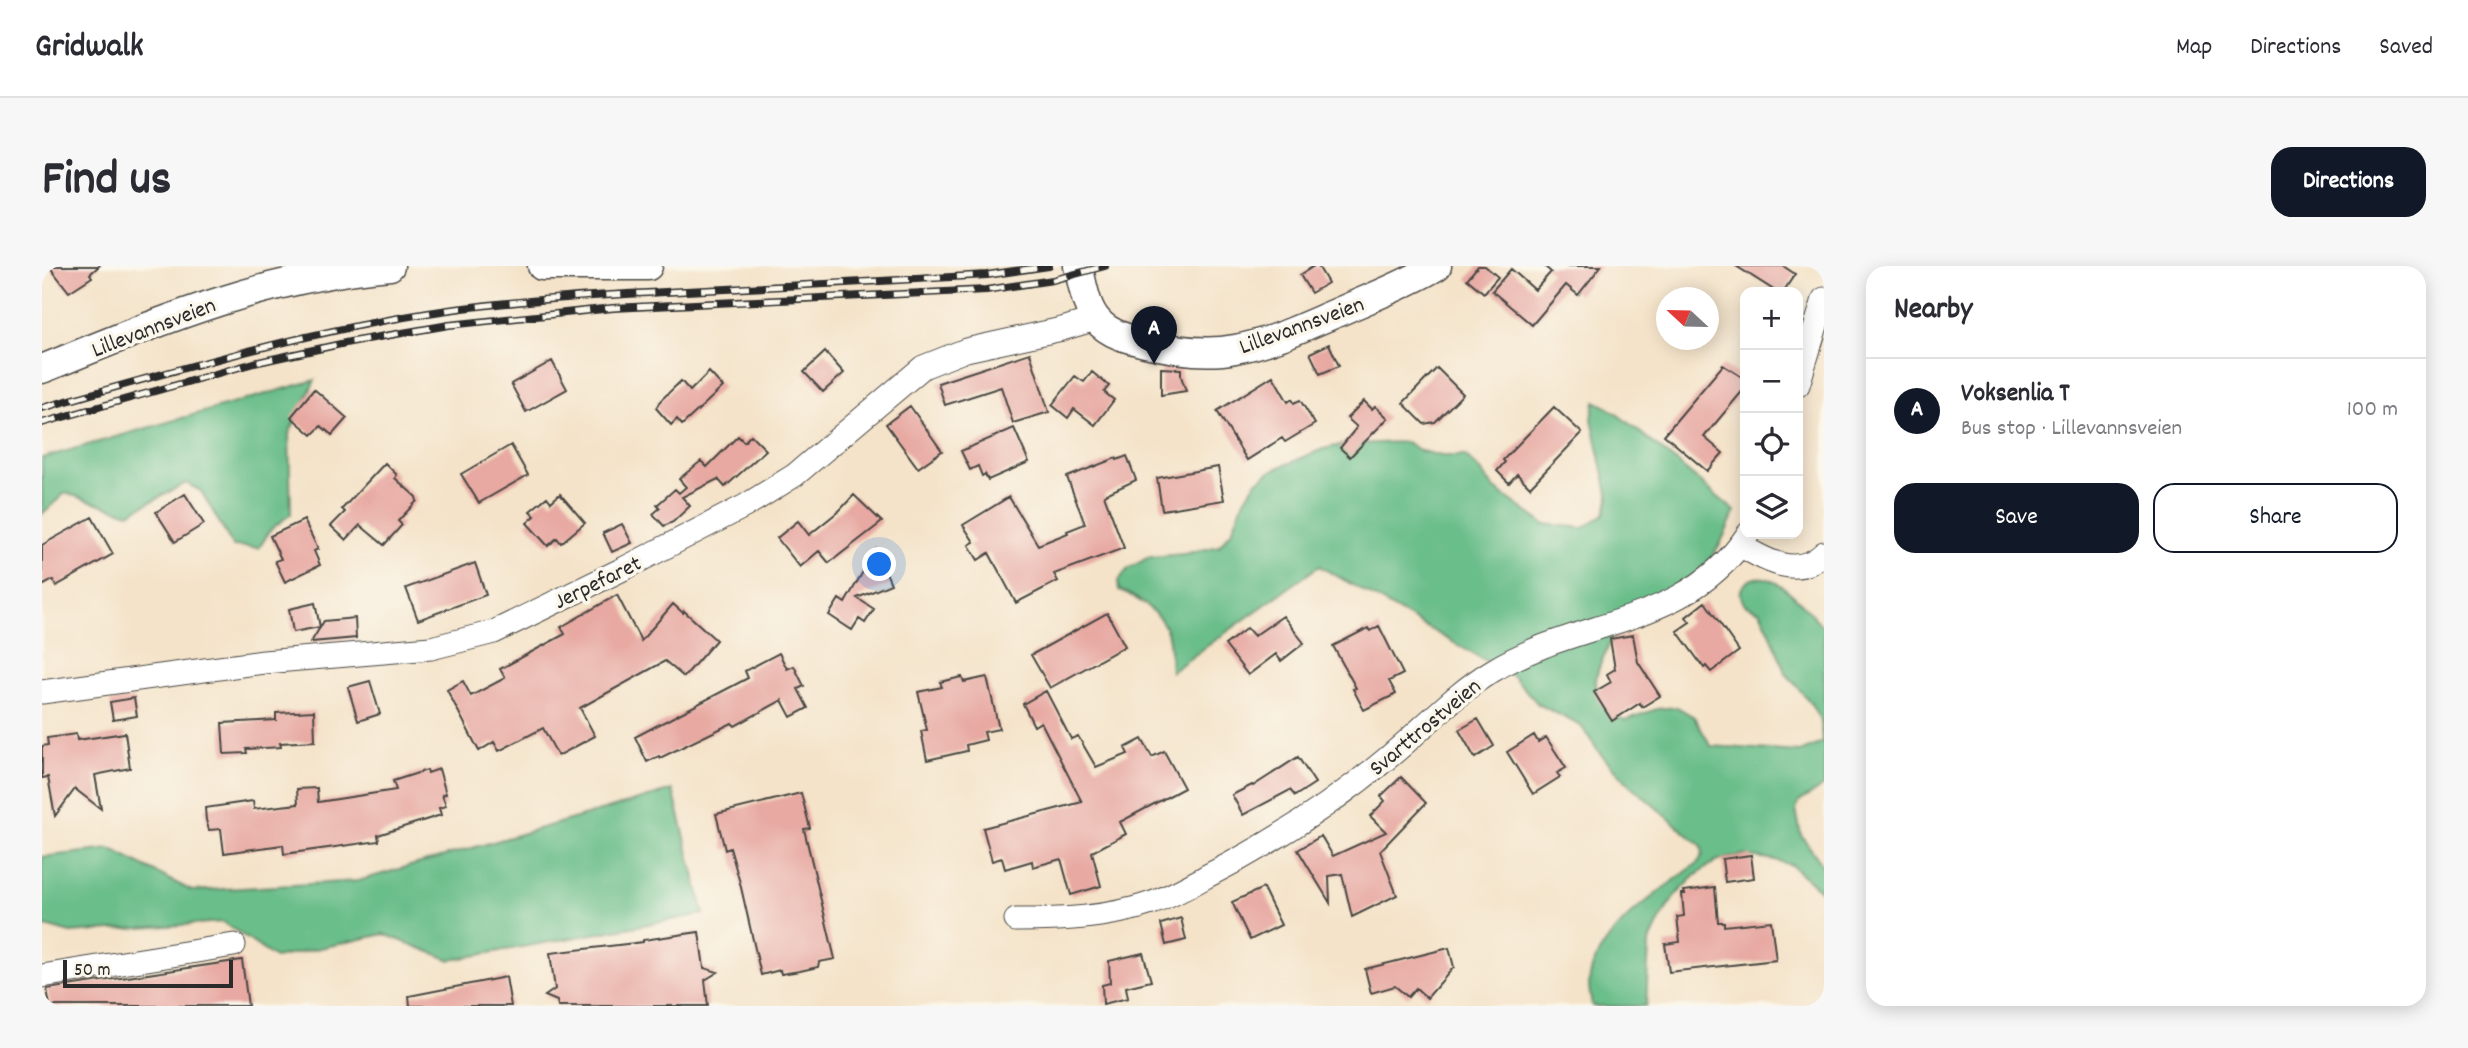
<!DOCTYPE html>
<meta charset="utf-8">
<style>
:root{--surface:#fff;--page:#f7f7f7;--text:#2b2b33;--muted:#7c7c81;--line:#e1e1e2;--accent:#111827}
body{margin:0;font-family:Dekko,sans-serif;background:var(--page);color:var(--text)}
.controls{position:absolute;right:21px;top:21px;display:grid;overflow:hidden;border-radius:14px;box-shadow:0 4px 18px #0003}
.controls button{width:63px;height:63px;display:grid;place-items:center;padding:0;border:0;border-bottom:2px solid var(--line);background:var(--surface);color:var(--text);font:35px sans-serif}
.compass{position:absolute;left:1614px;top:21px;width:63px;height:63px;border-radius:50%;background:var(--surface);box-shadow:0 4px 18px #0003;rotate:292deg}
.scale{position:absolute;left:21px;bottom:18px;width:170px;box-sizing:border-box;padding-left:7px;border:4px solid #2b2b2b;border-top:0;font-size:19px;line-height:24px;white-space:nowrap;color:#2b2b2b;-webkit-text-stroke:5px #fbf7ec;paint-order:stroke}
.you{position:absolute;left:838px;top:299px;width:24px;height:24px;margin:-18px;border:5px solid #fff;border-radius:50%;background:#1a73e8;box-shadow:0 0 0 10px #1a73e833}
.badge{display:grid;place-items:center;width:46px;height:46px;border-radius:50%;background:var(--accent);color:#fff;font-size:23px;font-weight:700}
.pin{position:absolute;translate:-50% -58px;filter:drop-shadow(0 2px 4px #0008)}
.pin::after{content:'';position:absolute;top:37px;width:24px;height:21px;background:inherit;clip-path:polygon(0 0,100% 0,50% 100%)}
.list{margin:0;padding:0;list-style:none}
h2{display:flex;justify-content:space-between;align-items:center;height:91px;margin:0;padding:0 28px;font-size:30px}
h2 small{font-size:23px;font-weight:400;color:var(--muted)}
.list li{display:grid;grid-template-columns:46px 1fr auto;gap:21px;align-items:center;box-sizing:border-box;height:105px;padding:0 28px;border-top:2px solid var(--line)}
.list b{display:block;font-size:26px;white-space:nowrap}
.list p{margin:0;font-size:23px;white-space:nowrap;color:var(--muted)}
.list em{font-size:23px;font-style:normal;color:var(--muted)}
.actions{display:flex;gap:14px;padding:21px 28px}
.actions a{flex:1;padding:16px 0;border:2px solid var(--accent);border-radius:21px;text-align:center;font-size:24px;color:var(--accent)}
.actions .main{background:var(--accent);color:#fff}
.icon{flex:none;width:38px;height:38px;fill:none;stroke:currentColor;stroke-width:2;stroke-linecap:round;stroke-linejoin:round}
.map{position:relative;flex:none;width:1782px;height:740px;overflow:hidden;border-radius:21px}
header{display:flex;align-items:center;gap:42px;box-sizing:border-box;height:98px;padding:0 35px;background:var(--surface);border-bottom:2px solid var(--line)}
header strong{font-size:33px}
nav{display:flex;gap:38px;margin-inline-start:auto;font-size:24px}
.intro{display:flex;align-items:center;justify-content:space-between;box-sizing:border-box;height:168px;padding:0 42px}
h1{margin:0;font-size:49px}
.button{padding:18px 32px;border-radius:21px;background:var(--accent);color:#fff;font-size:24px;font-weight:700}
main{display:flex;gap:42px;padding:0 42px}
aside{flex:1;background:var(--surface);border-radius:21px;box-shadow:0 4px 18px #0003}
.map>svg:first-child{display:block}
</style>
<header>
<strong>Gridwalk</strong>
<nav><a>Map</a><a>Directions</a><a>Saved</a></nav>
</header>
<div class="intro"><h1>Find us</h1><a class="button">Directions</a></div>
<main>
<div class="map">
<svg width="1782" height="740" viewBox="0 0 1782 740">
<rect width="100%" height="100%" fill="#fbf7ec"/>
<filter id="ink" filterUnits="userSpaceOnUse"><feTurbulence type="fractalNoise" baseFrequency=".0143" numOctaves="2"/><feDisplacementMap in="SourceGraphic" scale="14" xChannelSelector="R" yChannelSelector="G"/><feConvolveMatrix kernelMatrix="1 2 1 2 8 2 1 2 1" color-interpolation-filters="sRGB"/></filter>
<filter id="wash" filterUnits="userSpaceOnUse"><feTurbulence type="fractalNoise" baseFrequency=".00686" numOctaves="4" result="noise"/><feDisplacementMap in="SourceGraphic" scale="28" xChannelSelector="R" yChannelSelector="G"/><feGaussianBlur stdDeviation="1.57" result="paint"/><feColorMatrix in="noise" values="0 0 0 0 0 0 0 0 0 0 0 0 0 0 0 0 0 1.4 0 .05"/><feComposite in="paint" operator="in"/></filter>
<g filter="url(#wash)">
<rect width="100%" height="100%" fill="#f4e3c9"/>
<!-- forest -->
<path fill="#6bbe8a" stroke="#4b745a" stroke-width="2" d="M273,114L247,168L249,248L229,263L217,282L191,280L159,225L144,217L87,247L23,227L0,248V192Z
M1553,135L1567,142L1593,162L1693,245C1683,268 1674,293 1653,308C1634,322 1610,327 1592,342C1579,352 1552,404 1554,418C1555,430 1560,438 1566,448L1583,454L1615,443L1635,441L1652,451L1669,480L1758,486L1780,477L1779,456L1768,436L1743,406L1728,366L1718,345L1702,338C1698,329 1696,325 1703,318C1727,293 1768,347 1782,362V520L1757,536L1754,544L1759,569L1782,601V627L1749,599L1733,594L1700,589L1674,595L1653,610L1633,630L1620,650L1607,677L1604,740H1550C1549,733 1547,725 1547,718C1550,668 1619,624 1656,597L1661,588L1659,580L1588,519L1557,486L1539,460L1496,438L1472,411L1277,300L1129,406C1127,376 1131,361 1106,341C1096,333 1088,328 1077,324L1076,315L1086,303L1107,291L1142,288L1177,280L1190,265L1201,237L1214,216L1231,204L1281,183L1304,178L1364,176L1379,185L1400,190H1423L1437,203L1453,223L1502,258L1542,262L1562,248L1567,232L1550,153Z
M631,524L662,648L409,694L342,668L233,692L181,656L28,667L0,659V591L68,583L150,625L316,615Z"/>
<g id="blocks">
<!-- building -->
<path fill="#e7a9a2" d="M7,0H57L48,8L50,11L27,26Z
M1272,0H1276L1286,17L1269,27L1258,9Z
M1436,0H1443L1456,11L1442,27L1425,13Z
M1502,0H1559L1536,29L1524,19L1490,59L1450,25L1469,3L1493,24L1509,6Z
M1694,0H1741L1753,8L1741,26H1735Z
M1287,78L1297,100L1278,108L1268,87Z
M783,86L802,107L781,126L762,106Z
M988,87L1007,146L971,157L959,121L903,139L896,117Z
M510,95L525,123L484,146L469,118Z
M1681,99L1703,113V122L1662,171L1681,187L1665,205L1622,169Z
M1119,102L1139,103V110L1144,125L1119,129Z
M1395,102L1421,128L1393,156L1382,158L1361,137Z
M667,106L681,121L640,159L635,153L629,159L614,142L618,135L639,115L648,125Z
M1050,106L1067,120L1062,126L1072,134L1053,159L1032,143L1026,152L1010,139L1033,110L1042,116Z
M1231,110L1246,136L1250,133L1252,137L1258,134L1273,158L1243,176L1240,172L1205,194L1175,145Z
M272,123L305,152L290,169L279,160L270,169L249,151Z
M1322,135L1330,143L1333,140L1346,152L1308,191L1298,182L1315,161L1305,152Z
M868,140L900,185L876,202L844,158Z
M1512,141L1540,167L1488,221L1475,208L1467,217L1455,205L1463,196L1461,194Z
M972,162L987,196L946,214L943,208L940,210L936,200L928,204L919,185Z
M709,169L724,184L683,221L676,213L640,231L648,240L631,256L622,260L611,248L618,242L615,239L633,223L637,227L644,221L637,213L659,195L665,201L696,170L702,176Z
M469,179L486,209L437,237L419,208Z
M1085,190L1094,214L1062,229L1082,282L1012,308L1016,315L974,337L947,287L936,294L927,279L932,276L921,259L967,231L996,279L1026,267L1025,265L1043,258L1025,211L1074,192L1075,194Z
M343,197L355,209L353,212L374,231L375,235L356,255L360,259L342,279L318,259L304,274L289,260L303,246L300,243Z
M1176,201L1182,234L1120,244L1115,212Z
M143,228L162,258L133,276L114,246Z
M518,228L543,257L519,277L515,272L506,280L485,257L493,250L488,245L505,231L509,236Z
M812,229L840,256L787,297L777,285L758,301L735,272L756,255L767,269L798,244Z
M50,251L71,288L14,320L11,314L0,320V279Z
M262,254L276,283L272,285L278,299L243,316L233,295L239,293L228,270Z
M580,258L590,277L570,286L561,267Z
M834,283L849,318L815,332L832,343L823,357L817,353L810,364L787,349L797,333L803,337Z
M433,297L444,329L376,354L364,322Z
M575,329L599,375L631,338L641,347L642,345L674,374L642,411L623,395L538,442L553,470L516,490L501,462L457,485L452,476L437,485L405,424L421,415L429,430L463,412L458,403L523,368L519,361Z
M1663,336L1697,385L1669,406L1664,400L1662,402L1635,365L1648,356L1644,351Z
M273,337L278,361L251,366L247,343Z
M1065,347L1083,380L1008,422L989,389Z
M1241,350L1262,377L1239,395L1234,388L1206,409L1183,379L1205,362L1212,370Z
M313,352L314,372L269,376L282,355Z
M1337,360L1361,408L1347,415L1354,428L1322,444L1311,423L1314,422L1291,380L1326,362L1328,365Z
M1591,369L1596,396L1618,430L1600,441L1598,437L1570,455L1552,426L1569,416L1565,408L1573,403L1568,373Z
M737,387L745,403L752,400L762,420L756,423L766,442L749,451L740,434L693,460L690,457L618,492L617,490L605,496L593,471L706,412L703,405Z
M920,411L922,416L945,411L957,463L942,466L944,474L924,479L925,485L885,494L879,465L885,464L876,426L900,421L898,416Z
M328,415L338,448L316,455L306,421Z
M1004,425L1029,473L1036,470L1054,501L1086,488L1083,482L1100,473L1110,491L1122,485L1142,522L1078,556L1084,568L1050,586L1059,620L1029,629L1019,593L991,601L990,595L963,603L960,592L950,595L941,562L1040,536L999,456L992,460L981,438Z
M92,432L95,450L71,454L68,436Z
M272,445L273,475L238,477L239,481L204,483L205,487L182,488L180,457L234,454V447Z
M1436,453L1452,480L1433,492L1417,464Z
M83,467L88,502L53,509L59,543L33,523L13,550L6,511L0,512V480L6,479L5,472L34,468L35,474Z
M1492,469L1496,476L1504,471L1524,502L1515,507L1518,511L1491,528L1465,486Z
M1256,491L1273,517L1253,530L1248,524L1201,549L1190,529L1210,519L1211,520Z
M397,503L404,528L400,529L404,540L397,542L399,549L336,569L337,575L242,588L241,579L182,587L179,563L167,564L164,554L163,542L211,535L212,543L256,538L255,523L275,522L276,536L354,524L351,515L385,504L386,507Z
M1359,511L1384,537L1338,585L1355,629L1310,651L1300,608L1287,610L1288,637L1256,584L1279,570L1291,590L1344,566L1328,550L1343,535L1339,530Z
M759,527L768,562L762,563L793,693L777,696L776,701L758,705L739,708L738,704L719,709L698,617L688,582L683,584L674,548Z
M1709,589L1712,612L1683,616L1680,593Z
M1673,621L1676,656H1682V660L1729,655L1734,694L1627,706L1623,678L1638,676L1635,651L1642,650L1640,628H1643L1642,625Z
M1221,622L1239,659L1208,674L1190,636Z
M1139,652L1144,674L1124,679L1119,658Z
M657,666L662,702L676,706L663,714L666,740H516L515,735L503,730L513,723L508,687L601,676V674Z
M1407,682L1412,701L1385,732L1374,722L1366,731L1353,720L1329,727L1323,703Z
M1101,687L1109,715L1084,721L1086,732L1061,738L1060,719L1068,717L1067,695Z
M200,694L206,740H8L5,723Z
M464,711L469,740H368L367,730Z"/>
</g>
</g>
<g filter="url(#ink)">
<use href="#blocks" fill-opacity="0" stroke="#494743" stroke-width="2"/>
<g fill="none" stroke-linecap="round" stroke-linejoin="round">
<defs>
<path id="minor" d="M1756,119L1782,33
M1698,279C1724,295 1756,313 1782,287
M0,426L222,396L389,382L452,366L583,302L703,240L753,209L881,101L924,84L1020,63L1054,53
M974,654C1018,654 1067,652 1110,637C1130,630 1149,619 1167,609C1232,576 1292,537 1348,490C1382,462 1412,428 1450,405C1538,351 1644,362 1706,268
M0,710L192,679"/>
<path id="tertiary" d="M500,0H606
M1036,0C1041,18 1043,41 1056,55C1067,68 1087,73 1103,77C1132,84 1164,89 1193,83C1228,77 1261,61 1294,47C1328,32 1363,19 1395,0
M0,103C116,56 221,11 348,0"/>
</defs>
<!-- minor casing -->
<use href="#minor" stroke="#494743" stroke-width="25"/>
<!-- tertiary casing -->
<use href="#tertiary" stroke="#494743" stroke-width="31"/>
<!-- minor -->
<use href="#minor" stroke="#fff" stroke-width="23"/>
<!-- tertiary -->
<use href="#tertiary" stroke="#fff" stroke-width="28"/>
<defs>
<path id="rail" d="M0,142C134,104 268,64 406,44C485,33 565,29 644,25C744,20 845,15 945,9L1007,0
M0,157L212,97L308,76L407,59L571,42L944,24L1011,14L1063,0"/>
</defs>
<!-- rail casing -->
<use href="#rail" stroke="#2b2b2b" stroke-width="8"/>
<!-- rail -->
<use href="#rail" stroke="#fbf7ec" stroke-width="5" stroke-dasharray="16" stroke-linecap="butt"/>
</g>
</g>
<g text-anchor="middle" stroke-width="7" stroke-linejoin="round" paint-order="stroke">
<!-- street labels -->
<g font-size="23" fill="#2b2b2b" stroke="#fbf7ec">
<text transform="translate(1259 58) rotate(-20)" y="8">Lillevannsveien</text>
<text transform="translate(111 60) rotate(-21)" y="8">Lillevannsveien</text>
<text transform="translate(555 315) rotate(-26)" y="8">Jerpefaret</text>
<text transform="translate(1382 460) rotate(-40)" y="8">Svarttrostveien</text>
</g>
</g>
</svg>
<div class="controls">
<button>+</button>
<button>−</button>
<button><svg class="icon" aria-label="locate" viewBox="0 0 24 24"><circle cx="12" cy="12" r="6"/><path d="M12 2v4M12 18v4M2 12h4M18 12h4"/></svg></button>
<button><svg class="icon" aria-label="layers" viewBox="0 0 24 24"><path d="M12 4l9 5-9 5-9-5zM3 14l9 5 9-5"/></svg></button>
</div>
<svg class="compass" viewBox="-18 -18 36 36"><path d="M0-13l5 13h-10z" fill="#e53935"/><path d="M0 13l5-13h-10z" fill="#7c7c81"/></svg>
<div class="scale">50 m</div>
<div class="you"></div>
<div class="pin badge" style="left:1112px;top:98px">A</div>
</div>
<aside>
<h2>Nearby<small></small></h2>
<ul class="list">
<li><span class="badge">A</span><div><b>Voksenlia T</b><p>Bus stop · Lillevannsveien</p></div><em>100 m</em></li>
</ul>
<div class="actions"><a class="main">Save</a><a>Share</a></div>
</aside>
</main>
